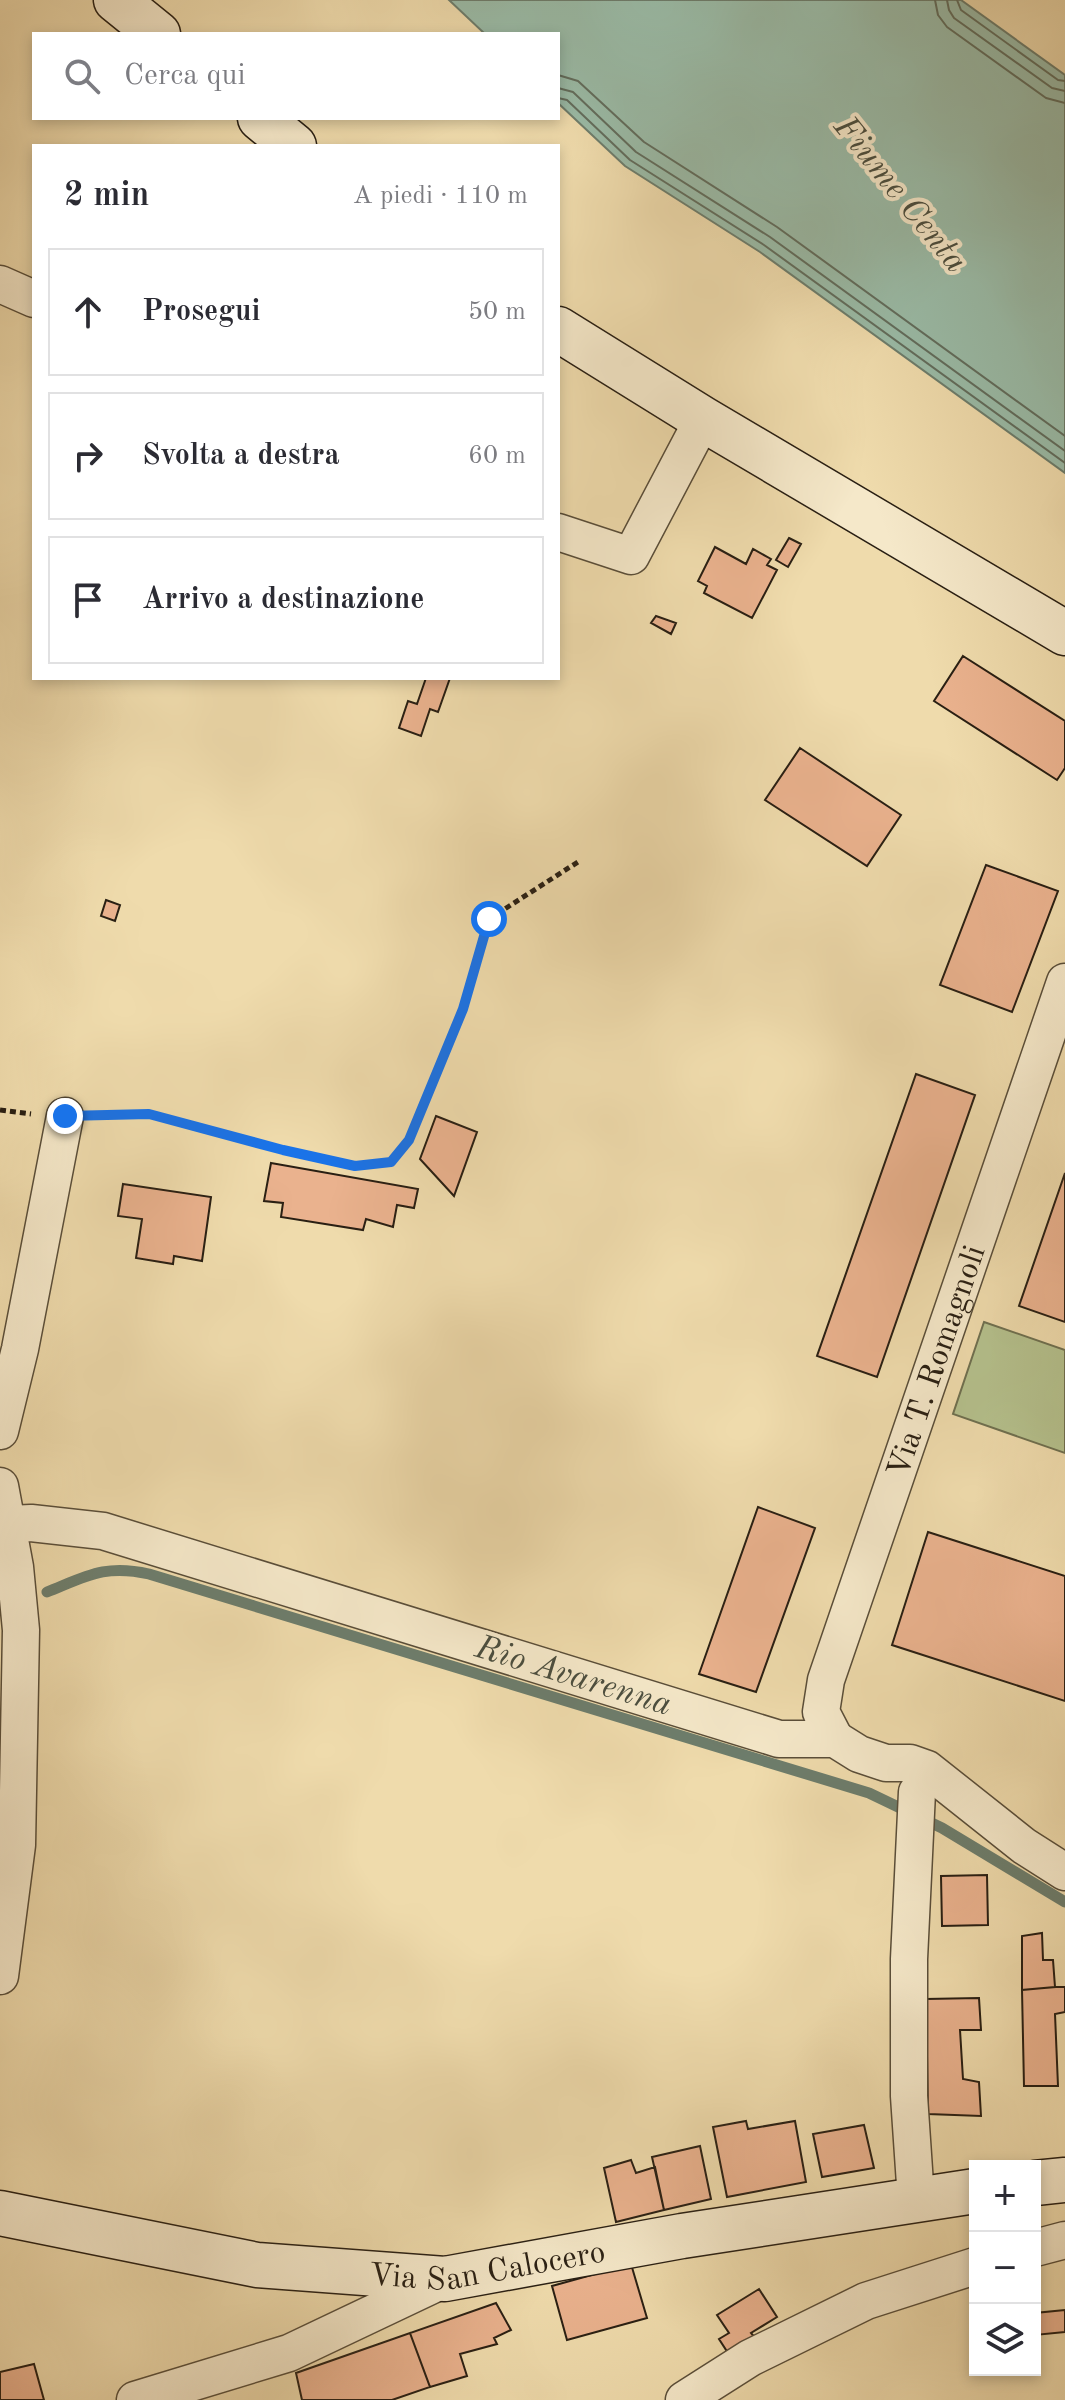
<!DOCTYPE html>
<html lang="it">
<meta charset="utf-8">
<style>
:root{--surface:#fff;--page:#f2f2f3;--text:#2b2b33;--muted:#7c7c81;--line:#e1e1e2}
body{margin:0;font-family:"Old Standard TT",serif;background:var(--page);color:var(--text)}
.controls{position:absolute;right:24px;bottom:24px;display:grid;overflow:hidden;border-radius:0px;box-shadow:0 4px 12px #0003}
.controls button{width:72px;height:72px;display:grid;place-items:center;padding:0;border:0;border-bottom:2px solid var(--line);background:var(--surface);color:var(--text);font:40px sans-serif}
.stop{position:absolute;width:24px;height:24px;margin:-18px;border:6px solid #1a73e8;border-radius:50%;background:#fff}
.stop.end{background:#1a73e8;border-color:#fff;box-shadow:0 2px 8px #0008}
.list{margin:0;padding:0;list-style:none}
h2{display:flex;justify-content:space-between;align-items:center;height:104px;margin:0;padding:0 32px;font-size:34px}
h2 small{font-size:26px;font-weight:400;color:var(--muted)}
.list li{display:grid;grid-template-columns:52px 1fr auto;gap:24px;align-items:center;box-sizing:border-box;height:128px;margin:0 16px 16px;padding:0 16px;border:2px solid var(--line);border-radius:0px}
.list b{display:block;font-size:30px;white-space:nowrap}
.list em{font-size:26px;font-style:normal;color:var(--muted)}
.icon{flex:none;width:44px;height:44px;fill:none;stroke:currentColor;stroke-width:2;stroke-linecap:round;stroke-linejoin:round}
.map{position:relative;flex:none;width:1065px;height:2400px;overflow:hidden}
.search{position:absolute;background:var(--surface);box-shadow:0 4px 12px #0003;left:32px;top:32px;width:528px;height:88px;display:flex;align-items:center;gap:20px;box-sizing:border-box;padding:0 28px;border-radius:0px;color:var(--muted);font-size:30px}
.panel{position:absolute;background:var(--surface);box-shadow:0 4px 12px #0003;left:32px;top:144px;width:528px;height:536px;border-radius:0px}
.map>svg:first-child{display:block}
</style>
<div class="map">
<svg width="1065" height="2400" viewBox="0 0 1065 2400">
<rect width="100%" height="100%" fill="#efdbac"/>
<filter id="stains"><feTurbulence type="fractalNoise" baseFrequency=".0025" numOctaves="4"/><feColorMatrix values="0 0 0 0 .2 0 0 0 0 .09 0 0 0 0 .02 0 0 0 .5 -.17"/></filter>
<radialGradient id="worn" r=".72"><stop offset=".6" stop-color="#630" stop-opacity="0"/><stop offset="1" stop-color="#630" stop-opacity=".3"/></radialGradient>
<!-- green -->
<path fill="#b5c18d" stroke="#6f7050" stroke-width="2" d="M984,1322L1065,1350V1453L953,1414Z"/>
<!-- water -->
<path fill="#9abba7" stroke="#6d7d6c" stroke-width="2" d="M449,0H961L1065,75V473L760,252L625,166L558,103V34H485Z"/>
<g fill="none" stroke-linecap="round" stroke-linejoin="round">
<!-- shore -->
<path stroke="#626d5d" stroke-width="2" d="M935,0L938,15L947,27L1046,98L1065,103
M947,0L949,10L954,18L1052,88L1065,91
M957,0L961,10L1058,80L1065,81
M558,75L578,81L644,142L777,227L1065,436
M558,88L573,92L636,152L770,237L1065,451
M558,98L567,100L630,160L764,245L1065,463"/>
<!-- stream -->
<path stroke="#6d7d6c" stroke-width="11" d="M47,1592C87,1576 105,1564 149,1574L869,1793L942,1828L1065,1902"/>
</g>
<!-- building -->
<path fill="#eab28e" stroke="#291f13" stroke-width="2" d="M789,538L801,544L788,567L776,560Z
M715,547L746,564L753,549L771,559L767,565L777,570L752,618L704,593L707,586L698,581Z
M656,616L676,623L671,634L651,623Z
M963,656L1065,721V768L1057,780L934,701Z
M426,678H450L438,712L430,709L421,736L399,728L408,701L417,704Z
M800,748L901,815L867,866L765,800Z
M986,865L1058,891L1012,1012L940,985Z
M106,900L120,905L115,921L101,916Z
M916,1074L975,1095L877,1377L817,1356Z
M436,1116L477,1132L454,1196L420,1159Z
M271,1163L418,1189L414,1208L397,1205L393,1227L366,1219L363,1230L281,1217L283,1203L264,1201Z
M1065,1173V1322L1019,1306Z
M123,1184L211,1197L202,1261L174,1256L173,1264L136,1258L142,1219L118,1216Z
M758,1507L815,1528L756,1692L699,1674Z
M928,1532L1065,1576V1701L892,1645Z
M987,1875L988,1925L942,1926L941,1876Z
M1042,1933L1043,1960H1053L1055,1987L1022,1990V1936Z
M1055,1987H1065V2012L1055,2014L1058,2086H1024L1022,1990Z
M979,1998L981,2030H960L963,2079L979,2082L981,2116L928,2114L926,1999Z
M746,2121L748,2129L795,2121L806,2182L727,2197L713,2127Z
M864,2125L874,2168L822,2177L813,2134Z
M700,2146L711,2199L664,2210L652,2157Z
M631,2160L636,2173L655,2167L664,2210L616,2222L604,2168Z
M631,2264L647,2318L567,2340L552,2286Z
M759,2289L777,2317L751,2333L756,2339L730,2356L719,2339L729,2333L717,2315Z
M496,2303L511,2330L494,2338L497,2344L460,2354L467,2376L430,2387L410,2333Z
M1065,2310V2332L1035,2335V2313Z
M410,2333L430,2387L392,2400H302L296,2373Z
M34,2364L44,2400H0V2372Z"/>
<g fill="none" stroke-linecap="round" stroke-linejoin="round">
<defs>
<g id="street">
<path d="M0,284L34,299"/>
<path d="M558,532L631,556L703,419"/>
<path d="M0,1431L20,1349L65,1116"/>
<path d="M0,1486L15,1567L21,1630L17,1845L0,1976"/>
<path d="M9,1524L31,1523L103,1531L779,1739H835L859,1754L886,1763H910L927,1769L1024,1846L1065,1872"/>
<path id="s1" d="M835,1739L821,1712L826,1680L1065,982"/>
<path d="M916,2199L909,2096V1959L917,1792"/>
<path d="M1035,2248L1065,2240"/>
<path d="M135,2400L289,2353L445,2279"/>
<path d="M684,2400L750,2358L866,2301L975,2266"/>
</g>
<g id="secondary">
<path d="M116,0L158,34"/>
<path d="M260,118L294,146"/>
<path d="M558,329L703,419L1065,633"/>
<path d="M1035,2183L1065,2180"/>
<path id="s2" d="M0,2213L257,2265L445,2279L682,2236L975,2191"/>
</g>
</defs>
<!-- street casing -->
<use href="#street" stroke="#5a4e39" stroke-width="39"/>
<!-- secondary casing -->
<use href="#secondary" stroke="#291f13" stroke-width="47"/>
<!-- path -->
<path stroke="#291f13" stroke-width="5" stroke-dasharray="6 4" stroke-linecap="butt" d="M0,1110L31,1114
M101,1114H149L283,1150L355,1166L391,1162L409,1140L463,1009L489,919L581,860"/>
<!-- street -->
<use href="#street" stroke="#f5e8c9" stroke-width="36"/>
<!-- secondary -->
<use href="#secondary" stroke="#f5e8c9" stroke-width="44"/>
</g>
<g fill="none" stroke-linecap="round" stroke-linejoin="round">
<!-- route -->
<path stroke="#1a73e8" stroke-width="10" d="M65,1116L149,1114L283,1150L355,1166L391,1162L409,1140L463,1009L489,919"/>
</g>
<g text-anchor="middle" stroke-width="8" stroke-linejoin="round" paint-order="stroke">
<!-- street labels -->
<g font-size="32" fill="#291f13" stroke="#f5e8c9">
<text dy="11" stroke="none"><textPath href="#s1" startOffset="400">Via T. Romagnoli</textPath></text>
<text dy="11" stroke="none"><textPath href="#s2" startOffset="494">Via San Calocero</textPath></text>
</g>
<!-- water labels -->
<g font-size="34" font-style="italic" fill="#4b4e3f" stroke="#f5e8c9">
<text transform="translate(902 193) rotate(51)" y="12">Fiume Centa</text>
<text transform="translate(574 1674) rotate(17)" y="12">Rio Avarenna</text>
</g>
</g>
<rect width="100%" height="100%" filter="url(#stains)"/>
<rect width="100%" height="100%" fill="url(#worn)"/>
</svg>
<div class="controls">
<button>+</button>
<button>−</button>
<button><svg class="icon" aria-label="layers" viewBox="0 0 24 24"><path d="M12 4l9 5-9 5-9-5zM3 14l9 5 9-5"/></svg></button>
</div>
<div class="stop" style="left:489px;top:919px"></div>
<div class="stop end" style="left:65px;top:1116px"></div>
<div class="search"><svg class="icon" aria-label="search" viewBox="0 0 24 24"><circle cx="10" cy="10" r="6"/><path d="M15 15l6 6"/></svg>Cerca qui</div>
<section class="panel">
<h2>2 min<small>A piedi · 110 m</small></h2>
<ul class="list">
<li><svg class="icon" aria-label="ahead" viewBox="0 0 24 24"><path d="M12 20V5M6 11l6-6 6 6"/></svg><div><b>Prosegui</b></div><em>50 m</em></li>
<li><svg class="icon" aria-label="right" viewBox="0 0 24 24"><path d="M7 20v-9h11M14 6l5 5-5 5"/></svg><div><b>Svolta a destra</b></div><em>60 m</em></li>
<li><svg class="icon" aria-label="arrive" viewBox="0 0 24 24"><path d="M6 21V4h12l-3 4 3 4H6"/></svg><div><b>Arrivo a destinazione</b></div></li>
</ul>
</section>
</div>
